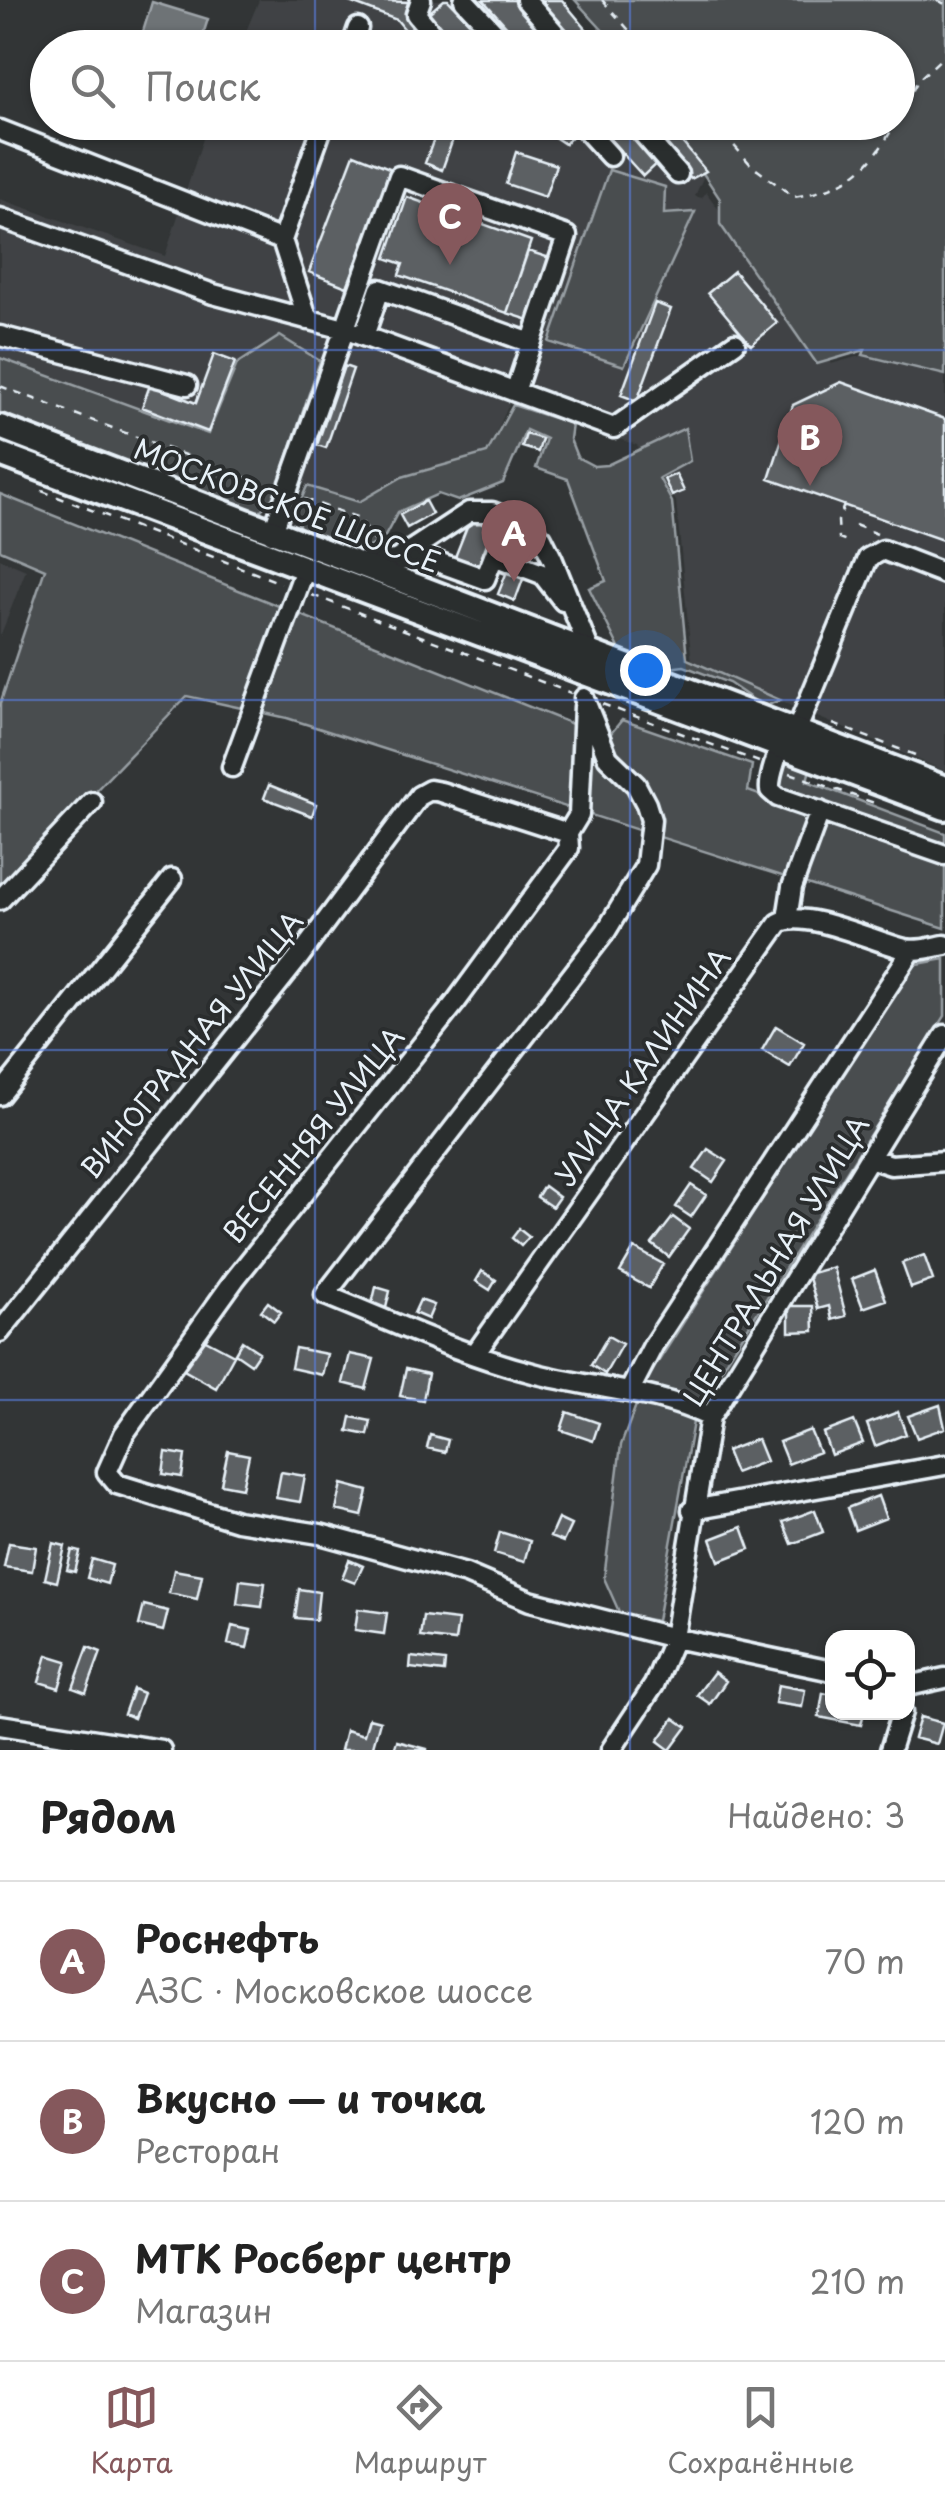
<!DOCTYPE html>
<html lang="ru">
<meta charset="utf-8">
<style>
:root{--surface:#fff;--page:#f2f2f2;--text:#222;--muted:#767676;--line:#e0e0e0;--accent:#85585c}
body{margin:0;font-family:"Playpen Sans",sans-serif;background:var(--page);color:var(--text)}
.controls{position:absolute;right:30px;bottom:30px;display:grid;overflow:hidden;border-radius:20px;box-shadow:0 2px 8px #0004}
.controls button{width:90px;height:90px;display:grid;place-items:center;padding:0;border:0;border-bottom:2px solid var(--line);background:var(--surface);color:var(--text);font:50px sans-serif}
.you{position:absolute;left:645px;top:670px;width:35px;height:35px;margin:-25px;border:8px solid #fff;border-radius:50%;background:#1a73e8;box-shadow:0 0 0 15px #1a73e833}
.badge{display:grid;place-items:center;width:65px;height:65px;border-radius:50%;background:var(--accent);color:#fff;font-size:32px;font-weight:700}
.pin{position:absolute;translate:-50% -82px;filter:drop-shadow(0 2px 5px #0008)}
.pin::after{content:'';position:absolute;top:52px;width:35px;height:30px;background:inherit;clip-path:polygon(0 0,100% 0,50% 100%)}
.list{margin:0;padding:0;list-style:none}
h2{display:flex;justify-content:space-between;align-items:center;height:130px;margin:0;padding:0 40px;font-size:42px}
h2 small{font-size:32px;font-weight:400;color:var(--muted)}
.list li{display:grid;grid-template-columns:65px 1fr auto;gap:30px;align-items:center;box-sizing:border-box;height:160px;padding:0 40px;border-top:2px solid var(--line)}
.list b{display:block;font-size:38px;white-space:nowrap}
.list p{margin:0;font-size:32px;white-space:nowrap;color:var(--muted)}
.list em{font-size:32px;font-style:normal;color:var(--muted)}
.icon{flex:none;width:55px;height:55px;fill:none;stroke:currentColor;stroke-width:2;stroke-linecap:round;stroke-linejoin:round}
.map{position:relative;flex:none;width:945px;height:1750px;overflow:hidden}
.search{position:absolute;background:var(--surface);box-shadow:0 2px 8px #0004;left:30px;right:30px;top:30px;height:110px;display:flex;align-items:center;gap:25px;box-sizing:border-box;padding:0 35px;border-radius:55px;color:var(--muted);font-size:38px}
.sheet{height:610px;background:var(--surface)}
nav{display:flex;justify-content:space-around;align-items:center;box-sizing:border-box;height:140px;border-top:2px solid var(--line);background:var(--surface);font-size:28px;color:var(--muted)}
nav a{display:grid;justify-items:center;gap:5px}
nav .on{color:var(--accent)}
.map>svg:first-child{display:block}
</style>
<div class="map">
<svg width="945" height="1750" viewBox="0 0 945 1750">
<rect width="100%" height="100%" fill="#323536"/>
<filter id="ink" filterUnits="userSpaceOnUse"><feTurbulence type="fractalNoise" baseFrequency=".01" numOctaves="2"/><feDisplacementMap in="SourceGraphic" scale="20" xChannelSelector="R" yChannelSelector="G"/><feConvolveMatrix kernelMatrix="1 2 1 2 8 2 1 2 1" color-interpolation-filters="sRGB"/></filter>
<g filter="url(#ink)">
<!-- built -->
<path fill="#3f4244" d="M259,0H562L602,47L239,48Z
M208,123H665L706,171L695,196L702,198L706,192L831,364L863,355L945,373V771L692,664L676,501L637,445L510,402L487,453L402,477L359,502L280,477L320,361L237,364L209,434L0,358V199L165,256Z
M0,559L26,570L0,637Z"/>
<!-- green -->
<path fill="#494d4f" stroke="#989fa4" stroke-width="2.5" d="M575,0H945V375L863,355L865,350L817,364L720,224V199L670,123L898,122V48L618,47Z
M609,170L665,187L664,214L695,212L624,366L549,342Z
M280,336L320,361L274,497L256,515L0,414V358L208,434L237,364Z
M513,405L572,424L570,439L577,457L594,466L607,465L685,428L690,461L659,478L672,502L687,659L780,700L764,707L729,683L684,666L660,669L624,658L589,588L606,581L568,479L536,468L546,439L526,430L503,483L458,501L438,494L398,512L383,540L356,553L301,531L295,514L307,486L359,502L402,477L487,453Z
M0,494L607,738L622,720L752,765L748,791L945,863V928L287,718L187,696L0,890V704L45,569L0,550Z
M783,758L810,769L807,781L945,833V848L784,793L776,787Z
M945,959V1016L695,1411L657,1621L620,1614L604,1578L621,1445L644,1384L912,965Z"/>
<!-- water -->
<path fill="#6e7376" stroke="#9fa5aa" stroke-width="2.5" d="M152,2L208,19L199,47L139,45Z"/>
<!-- building -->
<path fill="#5c6063" stroke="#e8f1f8" stroke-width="2.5" d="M344,0L410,2L409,14L436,48H420L397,20Z
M444,0H448L494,48H456L425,16Z
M483,0H515L558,48H526Z
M537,0H562L602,48H578Z
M440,122H459L442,170L425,163Z
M532,122H567L576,132L565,144Z
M594,122H625L659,161L643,176Z
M642,122H665L706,171L691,179Z
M516,152L556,165L545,197L506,184Z
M354,154L392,169L347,287L309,272Z
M407,197L531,241L507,313L399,275L403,264L386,258Z
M528,251L553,259L532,321L507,313Z
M734,271L777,323L751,345L708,293Z
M655,303L671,309L637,401L621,395Z
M214,354L235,362L208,432L142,407L150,385L196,403Z
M344,366L353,369L326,448L317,445Z
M841,382L945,419V541L769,479L793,405Z
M526,434L542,439L538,452L522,447Z
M676,474L684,491L672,496L664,479Z
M425,501L432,514L407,528L400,515Z
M470,519L497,529L482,568L455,557Z
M491,544L512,552L515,545L533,552L515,601L498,594L506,574L483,565Z
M269,785L316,804L312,816L264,798Z
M776,1026L804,1043L790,1067L762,1050Z
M708,1149L727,1161L713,1182L694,1169Z
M691,1185L706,1195L691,1217L676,1207Z
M544,1186L559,1197L552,1207L537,1197Z
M673,1217L689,1229L669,1257L652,1244Z
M519,1229L529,1237L521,1246L512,1238Z
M634,1248L663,1264L649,1288L620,1272Z
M924,1255L933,1280L911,1288L902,1263Z
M833,1267L846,1316L832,1320L829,1306L818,1309L808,1274Z
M875,1270L886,1300L863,1308L852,1279Z
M482,1271L496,1280L490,1290L476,1281Z
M376,1287L390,1291L385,1312L371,1308Z
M420,1300L434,1305L428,1319L414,1313Z
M268,1302L281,1312L274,1321L261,1311Z
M789,1306H813L814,1331L789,1332Z
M608,1336L622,1344L605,1374L591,1365Z
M200,1337L234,1355L216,1388L182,1369Z
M242,1341L259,1352L251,1364L235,1353Z
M295,1348L327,1354L322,1375L291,1368Z
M350,1354L374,1359L366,1389L343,1383Z
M406,1369L428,1374L423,1400L400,1396Z
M940,1405L945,1428L917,1438L908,1416Z
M567,1412L599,1423L593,1441L561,1430Z
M898,1412L906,1434L875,1446L867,1424Z
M351,1417L371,1421L368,1435L348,1431Z
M854,1421L863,1443L831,1455L823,1433Z
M810,1430L819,1452L788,1464L779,1442Z
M430,1435L448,1440L445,1452L427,1448Z
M757,1439L766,1461L735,1473L726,1451Z
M228,1451L249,1455L242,1488L221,1484Z
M166,1452L185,1455L182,1477L163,1474Z
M281,1472L305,1476L300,1502L276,1498Z
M342,1484L368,1491L362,1516L336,1510Z
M878,1496L886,1518L855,1530L847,1508Z
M815,1510L823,1532L792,1544L783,1522Z
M558,1519L571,1525L563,1542L550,1537Z
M742,1527L750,1549L719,1561L711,1539Z
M500,1532L530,1541L524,1562L494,1553Z
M9,1543L36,1547L32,1571L4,1567Z
M53,1543L65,1546L57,1582L45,1579Z
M72,1550L80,1552L75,1572L67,1570Z
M92,1559L112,1565L107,1584L87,1578Z
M349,1560L363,1566L355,1583L342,1578Z
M174,1570L202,1575L197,1599L169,1593Z
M240,1580L265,1583L262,1607L237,1604Z
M299,1589L319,1592L316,1620L295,1618Z
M144,1605L168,1611L163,1631L139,1625Z
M358,1609L387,1613L384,1634L355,1630Z
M423,1616L458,1620L455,1641L420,1637Z
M232,1626L251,1630L247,1648L228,1644Z
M88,1647L101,1652L86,1693L73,1688Z
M47,1655L67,1661L59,1688L39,1682Z
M411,1657L445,1661L444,1672L410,1668Z
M714,1672L726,1681L710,1704L697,1695Z
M778,1685L805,1690L802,1707L775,1703Z
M133,1689L143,1693L134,1718L124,1714Z
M823,1693L832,1695V1712H864L861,1725L819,1717Z
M920,1717L943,1723L937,1744L914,1738Z
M369,1718L380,1721L372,1750H341L346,1730L364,1735Z
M674,1718L687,1727L670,1750L658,1741Z
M397,1741L427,1749V1750H394Z"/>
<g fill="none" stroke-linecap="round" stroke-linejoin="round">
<defs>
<path id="minor" d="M421,0L416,14L444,48
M464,0L509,48
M526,0L568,48
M351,48L358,28
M505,122L507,125
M579,122L610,156
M633,122L678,174
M0,130L282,240
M0,218L213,294L344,329L614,428L735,343
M308,320L282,240L324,122
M0,336L187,385
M364,336L380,289L531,343
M272,534L399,176L567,236L515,392
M494,556L542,574L563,601
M396,560L435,561L485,579L509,518
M360,563L396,560L469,512H492L527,525L542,538L552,558L591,654
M584,698L608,758L636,785L646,804L651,820L646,865L606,931L325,1295C393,1322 462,1355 533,1373C593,1389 654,1390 710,1417
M777,735C783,754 768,770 770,790L778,797L945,855
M793,739L868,558L883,550L945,574
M232,767L305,569
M568,833L569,848L455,1003L235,1279L124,1434L107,1472L117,1484L237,1521L320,1534L466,1574L530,1601L674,1638L832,1671
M568,833L579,815L584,707
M0,900L92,802
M787,919L792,887L820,811
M0,1095L172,879
M869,1158L891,1165L945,1161
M0,1332L297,960L419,796L430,790L441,792L568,833
M475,1354L779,923C805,908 874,942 905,949C918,952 932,947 945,945
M629,1392L654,1344L912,950
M692,1510L945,1465
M908,1686L945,1678
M0,1725L161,1750
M611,1750L654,1685L674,1638L710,1417L945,1035
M890,1750L902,1712"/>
<path id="major" d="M0,427L945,788
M0,454L945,808"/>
</defs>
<!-- minor casing -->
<use href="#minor" stroke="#e8f1f8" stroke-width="25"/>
<!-- major casing -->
<use href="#major" stroke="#e8f1f8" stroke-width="30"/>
<!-- path -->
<path stroke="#e8f1f8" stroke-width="2.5" stroke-dasharray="8 8" stroke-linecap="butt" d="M602,0L645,48
M937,0L945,4
M898,119L918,80L945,55
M713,122L752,166L794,197C848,188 870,170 896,122
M0,386L273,488
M42,491L281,583
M304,499L359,518L378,546
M844,505L838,521L839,538L849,542
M855,525L877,534
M312,595L571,693
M602,704L759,762
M833,724L915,755
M790,773L877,804"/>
<!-- minor -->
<use href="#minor" stroke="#2a2d2e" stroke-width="18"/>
<!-- major -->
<use href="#major" stroke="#2a2d2e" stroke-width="22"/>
</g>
</g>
<!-- grid -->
<path fill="none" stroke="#5a7fe2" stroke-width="2.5" stroke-opacity="0.55" d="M315,0V48M630,0V48M315,122V1750M630,122V1750M0,350H945M0,700H945M0,1050H945M0,1400H945"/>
<g text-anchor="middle" stroke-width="8" stroke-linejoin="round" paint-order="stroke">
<!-- street labels -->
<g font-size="28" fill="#e8f1f8" stroke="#2a2d2e">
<text transform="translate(287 506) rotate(21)" y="10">МОСКОВСКОЕ ШОССЕ</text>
<text transform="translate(192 1045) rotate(-51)" y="10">ВИНОГРАДНАЯ УЛИЦА</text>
<text transform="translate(643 1067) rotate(-55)" y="10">УЛИЦА КАЛИНИНА</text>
<text transform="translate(314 1135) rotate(-51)" y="10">ВЕСЕННЯЯ УЛИЦА</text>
<text transform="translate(776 1261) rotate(-59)" y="10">ЦЕНТРАЛЬНАЯ УЛИЦА</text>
</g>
</g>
</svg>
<div class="controls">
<button><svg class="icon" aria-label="locate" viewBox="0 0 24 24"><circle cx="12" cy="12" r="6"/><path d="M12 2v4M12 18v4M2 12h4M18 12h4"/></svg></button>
</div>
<div class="you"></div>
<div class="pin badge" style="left:514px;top:582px">A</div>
<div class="pin badge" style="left:810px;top:486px">B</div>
<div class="pin badge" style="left:450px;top:265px">C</div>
<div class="search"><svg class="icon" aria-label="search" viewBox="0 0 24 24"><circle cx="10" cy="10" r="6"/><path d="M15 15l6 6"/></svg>Поиск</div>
</div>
<section class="sheet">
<h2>Рядом<small>Найдено: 3</small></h2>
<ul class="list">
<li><span class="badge">A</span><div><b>Роснефть</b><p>АЗС · Московское шоссе</p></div><em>70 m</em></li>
<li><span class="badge">B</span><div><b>Вкусно — и точка</b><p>Ресторан</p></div><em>120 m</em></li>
<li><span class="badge">C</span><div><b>МТК Росберг центр</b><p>Магазин</p></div><em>210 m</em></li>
</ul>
</section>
<nav>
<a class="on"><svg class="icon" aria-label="map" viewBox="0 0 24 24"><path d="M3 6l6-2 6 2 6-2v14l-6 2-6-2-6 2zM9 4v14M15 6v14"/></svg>Карта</a>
<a><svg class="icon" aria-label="directions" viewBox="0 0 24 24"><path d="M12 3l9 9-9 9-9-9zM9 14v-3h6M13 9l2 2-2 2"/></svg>Маршрут</a>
<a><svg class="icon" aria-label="saved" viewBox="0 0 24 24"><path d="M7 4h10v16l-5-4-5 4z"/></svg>Сохранённые</a>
</nav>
